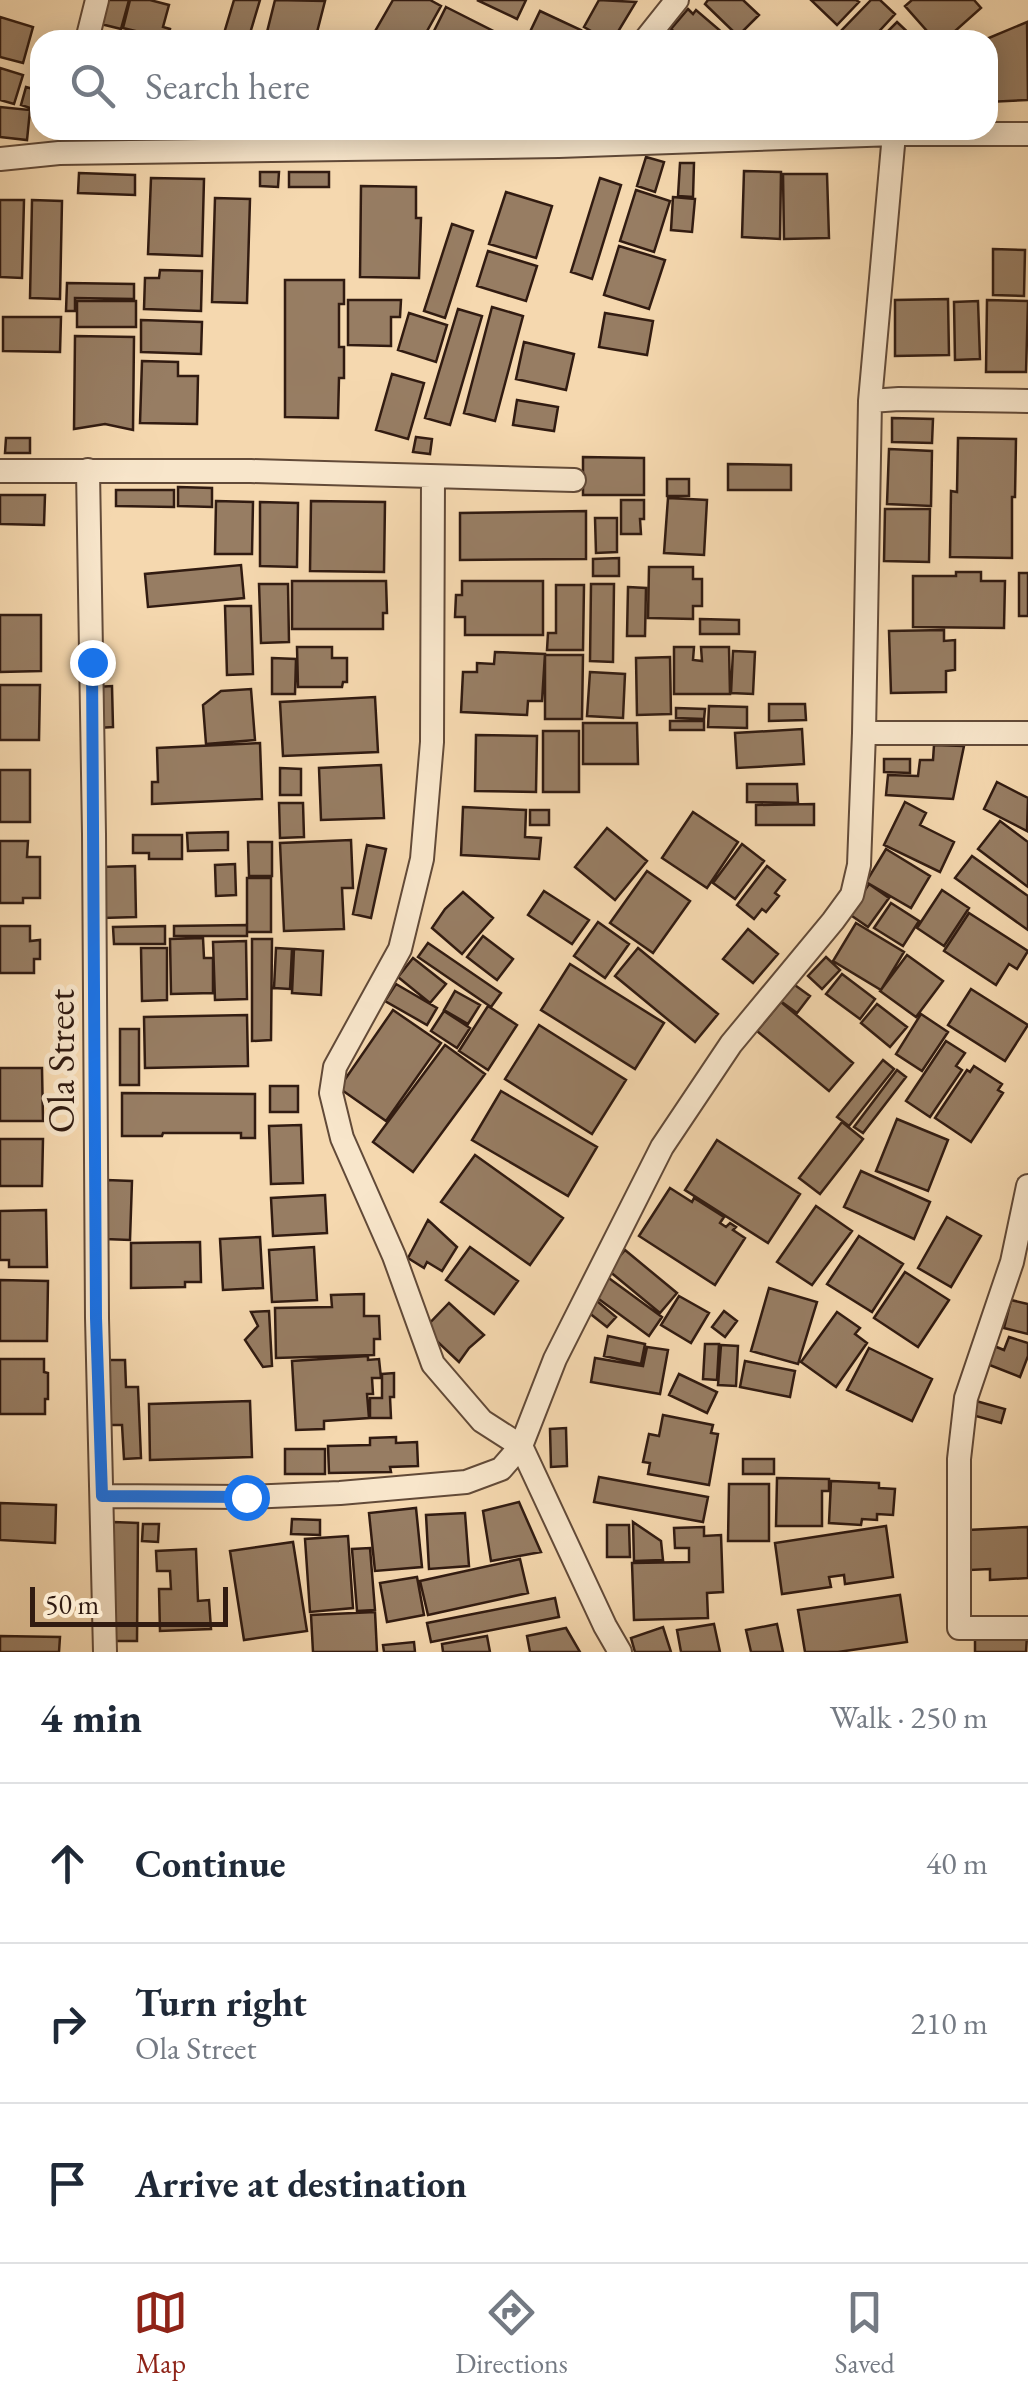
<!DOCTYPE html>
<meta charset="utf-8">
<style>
:root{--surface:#fff;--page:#f2f2f3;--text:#1f2937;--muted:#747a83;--line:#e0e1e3;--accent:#8f2418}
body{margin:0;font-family:"EB Garamond",serif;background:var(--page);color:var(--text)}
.scale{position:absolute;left:30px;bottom:25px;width:198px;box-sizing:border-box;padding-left:10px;border:5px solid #311b11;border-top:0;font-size:28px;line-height:35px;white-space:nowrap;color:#311b11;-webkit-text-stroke:8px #f8e6cb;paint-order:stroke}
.stop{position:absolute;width:30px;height:30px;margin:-22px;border:8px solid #1a73e8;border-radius:50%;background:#fff}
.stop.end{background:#1a73e8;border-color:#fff;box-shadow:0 2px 10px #0008}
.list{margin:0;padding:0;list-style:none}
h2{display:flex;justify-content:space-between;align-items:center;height:130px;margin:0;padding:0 40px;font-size:42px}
h2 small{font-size:32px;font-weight:400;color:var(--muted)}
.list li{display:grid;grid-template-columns:65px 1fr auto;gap:30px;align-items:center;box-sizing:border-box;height:160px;padding:0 40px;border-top:2px solid var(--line)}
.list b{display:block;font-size:38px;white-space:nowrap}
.list p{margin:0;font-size:32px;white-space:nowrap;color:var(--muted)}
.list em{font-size:32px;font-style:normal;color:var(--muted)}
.icon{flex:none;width:55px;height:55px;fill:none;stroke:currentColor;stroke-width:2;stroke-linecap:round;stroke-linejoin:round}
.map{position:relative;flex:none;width:1028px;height:1652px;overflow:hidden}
.search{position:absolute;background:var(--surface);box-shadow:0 5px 25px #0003;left:30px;right:30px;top:30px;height:110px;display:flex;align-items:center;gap:25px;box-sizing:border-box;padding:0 35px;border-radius:30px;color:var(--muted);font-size:38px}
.sheet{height:610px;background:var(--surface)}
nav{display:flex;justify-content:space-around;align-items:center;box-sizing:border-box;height:140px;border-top:2px solid var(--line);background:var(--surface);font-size:28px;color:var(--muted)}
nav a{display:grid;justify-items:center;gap:5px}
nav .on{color:var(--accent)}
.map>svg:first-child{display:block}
</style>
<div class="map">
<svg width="1028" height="1652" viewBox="0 0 1028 1652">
<rect width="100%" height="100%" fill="#f5d8af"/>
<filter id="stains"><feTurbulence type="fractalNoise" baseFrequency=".002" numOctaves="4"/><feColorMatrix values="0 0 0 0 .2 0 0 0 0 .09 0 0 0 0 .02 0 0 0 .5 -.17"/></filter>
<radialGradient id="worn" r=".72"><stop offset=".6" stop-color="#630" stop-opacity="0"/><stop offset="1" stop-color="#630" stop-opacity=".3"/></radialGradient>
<!-- building -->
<path fill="#977d63" stroke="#311b11" stroke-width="2.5" d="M107,0H129L121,29L101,24Z
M130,0H150L169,5L163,27L170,29L168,39L123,28Z
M234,0H260L248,40H222Z
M275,0L325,1L315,40H265Z
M393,0H430L441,6L422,40H370Z
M477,0H526L517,19Z
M599,0L636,2L613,40H607L584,27Z
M708,0H743L759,15L738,36L705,4Z
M811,0H856L859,2L837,25Z
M871,0H880L895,14L871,40H846L839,33Z
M912,0H974L981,8L945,40H935L905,6Z
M446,7L505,37L504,40H451L434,31Z
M688,9L693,14L696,10L731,40H683L671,29Z
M540,11L581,30L576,40H541L529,34Z
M0,17L33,27L23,63L0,57Z
M897,22L916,40H879Z
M1027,22L1028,100L988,102V40H984Z
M0,68L23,75L14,104L0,100Z
M26,87L40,91L39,111L21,105Z
M0,107L30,110L27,140L0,137Z
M646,157L664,162L655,192L637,186Z
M680,163H694L693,197L678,196Z
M744,171L781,172L780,239L742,237Z
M260,172H279L278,187L260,186Z
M289,172H329V187H289Z
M79,173L135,175V195L78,193Z
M783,174H827L829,238L784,239Z
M151,178L204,179L202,256L148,254Z
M600,178L621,185L592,279L571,272Z
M361,186L416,187V218H421L419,278L360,277Z
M636,190L670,201L654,252L620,241Z
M506,192L552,206L536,258L489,244Z
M673,197L695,199L692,232L671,230Z
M215,198L250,199L247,303L212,302Z
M0,200H24L22,278L0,277Z
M32,200L62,201L60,299L30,298Z
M452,224L473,231L445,318L424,311Z
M619,246L665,260L649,309L604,295Z
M993,249L1025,250L1024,296L993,295Z
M488,251L537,266L526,301L477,286Z
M160,270L202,271L201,311L144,309L145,278H159Z
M285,280H344V304H339V347H344V378H339L338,418L285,417Z
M67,283L134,284V299L75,298V311H66Z
M948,299L949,355L895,356V300Z
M348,300H401L400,317H391V346L348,345Z
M987,300L1028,301L1026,372H986Z
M77,301H136V327H77Z
M978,301L980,359L955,360L954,302Z
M492,307L523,316L495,421L464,413Z
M458,309L482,316L450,425L425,418Z
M409,313L447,325L436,362L398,350Z
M605,313L653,321L647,355L599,347Z
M3,317H61L60,352L3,351Z
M141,320L202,322L201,354L141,352Z
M75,336L134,337L133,430L105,424L74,429Z
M524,342L574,354L566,390L516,379Z
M142,361L178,362V376H198L197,424L140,423Z
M392,374L424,383L408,439L376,430Z
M517,400L558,407L554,431L513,425Z
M892,418L933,419L932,443L892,442Z
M416,437L432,439L430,454L413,452Z
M6,438H30V453H5Z
M958,438L1016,439L1015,497H1012V558L950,557L951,491L957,492Z
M889,449L932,451L931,506L887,504Z
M583,457L644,458V495H583Z
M728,464L791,465V490H728Z
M667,479H689V496H667Z
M178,487L212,488V507L178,506Z
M116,490H174V507L116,506Z
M0,495H45L44,525L0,524Z
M668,498L707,500L704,555L664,553Z
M621,500H644V519H640L641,534H621Z
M216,501L253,502L252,554H215Z
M311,501L385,502L384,572L310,571Z
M260,502L298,503L297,567L260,566Z
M885,509H930L929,562L884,561Z
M586,511V559L460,560V513Z
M595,518H617V552L596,553Z
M619,558V576H593V559Z
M241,565L244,598L148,607L145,574Z
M649,567H693V579H702V606H693V619L648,618Z
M956,572H981V581H1005L1004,628L913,627V576H956Z
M1019,573H1028V616H1019Z
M292,581H386L387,613H383V629H292Z
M462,581H543V635H465V617H455L456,595H462Z
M259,584H288L289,642L261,643Z
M591,584H614L613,662L590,661Z
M556,585H584L583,650H547L548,633H556Z
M628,587L646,588L645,636H627Z
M225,606H251L253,674L227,675Z
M0,615H41V671L0,672Z
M700,619L739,620V634H700Z
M944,630V641L955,640V670L946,671V692L891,693L889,631Z
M297,647H332V658H347V682H343L342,687H298Z
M674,647H694L693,660L702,661L701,647H729L730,694H674Z
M733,651L755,652L753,694L731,693Z
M495,652L545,654L542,701H528L527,715L461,712L463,672H477V663L494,664Z
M545,655H583L582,719H545Z
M670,657L671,714L637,715L636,658Z
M272,658L296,659L295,694H272Z
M590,672L625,674L623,718L587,716Z
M0,685H40L39,740H0Z
M112,686L113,727L98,728L96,687Z
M251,689L255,740L206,744L203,705L221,691Z
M375,697L378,752L283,756L280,702Z
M769,704H805L806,720L769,721Z
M709,706L747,707V728L708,727Z
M676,708L705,709L704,719L676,718Z
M670,721H704V730H670Z
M583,723H637L638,764H583Z
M802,729L804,764L737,768L735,733Z
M543,731H579V792H543Z
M476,735L537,736L536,792L475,791Z
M260,743L262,799L152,804V782H158L157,748Z
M934,745L964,746L953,799L886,795L888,775L918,776L920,760H933Z
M884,759H910V773L884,772Z
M381,765L384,818L321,820L319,768Z
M280,768L301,769V795H280Z
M0,770H30V822H0Z
M997,782L1028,798L1027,831L984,809Z
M747,784H797L798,803L747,802Z
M905,802L926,813L920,825L954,842L940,872L884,845Z
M279,803H303L304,837L280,838Z
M814,804V825H756V805Z
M463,807L526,810L525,837L541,838L539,859L461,855Z
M530,810H549V825H530Z
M693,812L738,842L707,888L662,858Z
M1000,821L1028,842V887L978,849Z
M607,828L647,861L615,900L575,867Z
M228,832V850L188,851L187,833Z
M133,835H182V859H149V853H133Z
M351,840L353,888H342L344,929L284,931L280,843Z
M0,841H28L27,857H40V898H23V903H0Z
M248,842H272V876H249Z
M742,844L764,861L735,899L713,883Z
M367,845L386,849L371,918L353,914Z
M886,849L930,876L911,908L866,882Z
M972,856L1028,896V930L955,878Z
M235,864L236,895L216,896L215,865Z
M135,866L136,917L102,918L100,867Z
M767,866L785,880L775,893L779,896L766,912L762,909L754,919L737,905Z
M647,871L690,901L653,953L610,923Z
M247,878H271V932H247Z
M869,884L889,898L868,927L849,914Z
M942,890L969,908L944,946L917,928Z
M544,891L589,920L572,944L528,915Z
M463,892L493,918L462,954L432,928L445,909Z
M891,903L919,921L903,946L874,928Z
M969,913L1028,951L1017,969L1009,964L996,985L944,951Z
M598,922L629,944L605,978L574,956Z
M856,923L904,952L881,990L833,961Z
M247,925V936H174V926Z
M0,926H30V941L40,940V959H34V973H0Z
M165,926V944H114L113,927Z
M748,929L778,954L753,983L723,959Z
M483,936L513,959L497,980L467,957Z
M203,938L204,958H213V993L171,994L170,939Z
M252,939H272L271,1040L252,1041Z
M246,941L247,999L215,1000L213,942Z
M428,943L501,993L491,1007L418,957Z
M141,948H167V1000L142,1001Z
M276,948L292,949L290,989L274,988Z
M638,948L718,1014L695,1042L615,976Z
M294,949L323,951L321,995L292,993Z
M907,955L943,981L916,1017L880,991Z
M826,957L840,970L822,989L808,976Z
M413,958L446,984L430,1003L398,977Z
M570,964L664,1023L635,1069L541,1010Z
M842,974L875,999L860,1019L826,994Z
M792,983L810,996L797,1013L779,1000Z
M396,984L437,1008L427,1025L385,1001Z
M971,989L1028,1025L1005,1061L948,1025Z
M455,991L480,1005L468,1024L444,1010Z
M781,1002L853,1063L829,1091L757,1031Z
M877,1004L907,1027L890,1047L861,1023Z
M488,1006L517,1025L488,1070L459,1051Z
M393,1010L441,1043L386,1121L339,1088Z
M444,1011L470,1028L457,1048L431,1031Z
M921,1014L948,1032L922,1071L896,1054Z
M247,1015L248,1066L145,1068L144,1017Z
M539,1025L626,1080L592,1134L505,1079Z
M120,1029H139V1085H120Z
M946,1041L965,1053L956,1066L962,1070L930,1117L906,1101Z
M445,1045L485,1074L413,1172L373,1142Z
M883,1060L894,1069L849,1126L837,1117Z
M974,1066L1002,1084L998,1090L1003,1093L971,1142L935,1118L967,1070L970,1072Z
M0,1068H42L43,1121H0Z
M897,1070L906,1077L863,1133L854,1127Z
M270,1086H298V1112H270Z
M501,1091L597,1147L568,1196L472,1140Z
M122,1093L255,1094V1138H241V1133H163L162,1136H122Z
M897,1119L948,1140L928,1191L876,1171Z
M842,1122L863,1139L820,1194L799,1178Z
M301,1125L303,1183L271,1184L269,1126Z
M0,1139H43L42,1186H0Z
M717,1140L800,1194L768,1243L685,1190Z
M475,1155L563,1218L530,1265L441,1202Z
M861,1171L930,1202L914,1239L844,1207Z
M106,1180L132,1181L130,1240L105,1239Z
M670,1188L692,1202L694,1198L724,1217L720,1223L726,1227L730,1223L736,1227L733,1230L745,1238L715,1285L639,1236Z
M325,1195L327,1233L273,1236L271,1198Z
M816,1206L852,1231L812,1285L777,1262Z
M46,1210L47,1267H9V1260H0V1211Z
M947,1217L981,1236L951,1287L918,1268Z
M428,1220L457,1247L442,1271L427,1262L424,1268L408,1258Z
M859,1236L903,1264L872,1312L827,1284Z
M260,1237L263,1288L223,1290L220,1239Z
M200,1242L201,1282H185V1287L131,1288V1243Z
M314,1247L317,1300L272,1302L269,1250Z
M470,1247L518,1281L494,1314L446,1280Z
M625,1250L677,1293L660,1313L608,1270Z
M905,1272L949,1300L918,1347L874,1318Z
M606,1276L662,1317L649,1336L592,1294Z
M0,1280L48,1281L47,1341H0Z
M769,1288L817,1302L798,1364L751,1351Z
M364,1294V1316H379L380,1339H374V1355L276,1358L275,1308L332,1307L331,1295Z
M679,1296L709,1313L691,1343L661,1325Z
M1011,1300L1028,1304V1334L1004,1328Z
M597,1301L616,1317L607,1327L588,1312Z
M449,1303L484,1335L469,1348L459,1362L424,1329Z
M269,1311L272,1366L263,1367L245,1340L258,1326L251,1312Z
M724,1311L737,1321L725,1337L712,1327Z
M837,1312L860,1328L855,1334L867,1343L836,1387L801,1362Z
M608,1336L645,1344L641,1364L604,1356Z
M1009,1337L1028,1343V1356L1020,1377L987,1364L994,1346L1004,1350Z
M705,1344H719L717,1380L703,1379Z
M721,1345L738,1346L736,1386L718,1385Z
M647,1347L668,1350L660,1394L591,1382L595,1358L643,1366Z
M869,1348L932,1379L912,1421L847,1390Z
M368,1356V1360L379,1359L381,1378H372L373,1394H367L369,1418L324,1421V1429L296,1430L292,1361Z
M0,1359H44V1372L48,1373V1399H45V1414H0Z
M108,1360H125L126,1387H138L141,1458L124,1459L122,1425H110Z
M745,1361L795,1371L790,1397L740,1387Z
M394,1373V1397H390L391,1418H370V1398H382V1374Z
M679,1374L717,1392L707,1413L669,1395Z
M250,1401L252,1457L150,1460L149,1404Z
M976,1401L1005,1409L1001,1423L972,1415Z
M663,1415L713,1425L711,1433L718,1434L709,1485L648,1474L650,1463L643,1462L649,1434L659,1436Z
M566,1428L567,1466L551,1467L550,1429Z
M396,1437V1443L417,1442L418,1466L390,1467L391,1472L329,1473L328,1446L370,1445V1438Z
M285,1449H325V1474H285Z
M743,1459H774V1474H743Z
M599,1477L708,1497L703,1522L594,1502Z
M777,1478L829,1479V1491H822V1526H776Z
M831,1481L879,1483V1488L895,1489L893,1515L877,1514V1520L862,1519L861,1525L829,1523Z
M729,1484H769V1541H728Z
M519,1502L541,1552L491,1561L483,1511Z
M0,1503L56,1505L55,1543L0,1540Z
M416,1508L422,1567L375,1571L369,1513Z
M465,1513L469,1566L429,1569L426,1515Z
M292,1519L320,1520V1535L291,1534Z
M113,1522L138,1523L137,1641H112Z
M633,1522L661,1541L663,1560L634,1561Z
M143,1524H159L158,1542L142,1541Z
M607,1525H629L630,1557H607Z
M886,1526L893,1577L845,1584L844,1575L829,1577L831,1587L782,1594L775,1543Z
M704,1527V1536L721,1535L723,1592L707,1593L708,1618L634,1620L632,1563L689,1562V1548H675L674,1528Z
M1028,1527V1578L990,1580V1569L970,1570L968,1530Z
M348,1536L353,1608L310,1612L305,1539Z
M293,1542L307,1631L244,1640L230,1551Z
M370,1548L375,1610L357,1611L352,1549Z
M196,1549L198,1601L209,1600L211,1629L160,1631L159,1589H171L170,1571H157L156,1551Z
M520,1559L528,1593L428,1615L420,1581Z
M417,1577L424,1615L387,1622L380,1583Z
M900,1595L907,1642L838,1652H805L798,1610Z
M555,1598L559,1617L431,1642L427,1623Z
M375,1612L377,1652H313L311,1615Z
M714,1624L720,1652H681L677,1630Z
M777,1624L783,1652H751L746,1630Z
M663,1627L671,1652H635L631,1638Z
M566,1628L580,1652H530L527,1636Z
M975,1635L1027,1636L1026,1652H975Z
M0,1636L60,1637L59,1652H0Z
M487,1636L490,1652H443L442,1644Z
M414,1642L415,1652H384L383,1645Z"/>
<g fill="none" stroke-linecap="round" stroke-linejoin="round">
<defs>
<path id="minor" d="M87,40L97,0
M645,40L677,0
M0,159L59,153L559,146L894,134H1028
M870,401L899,399L1028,401
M88,470L94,834L97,1318L105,1652
M0,471H251L574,480
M864,733H1028
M1028,1186L1012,1262L966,1398L959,1459V1628H1028
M102,1496L246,1497L340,1493L466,1482L501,1469L521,1446L482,1421L433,1364L394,1256L342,1138L331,1093L335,1067L400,949L422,859L432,742L433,478
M620,1652L605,1626L521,1446L555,1359L662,1147L731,1044L833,921L852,895L859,865L864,733L870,401L894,134"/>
</defs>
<!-- minor casing -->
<use href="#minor" stroke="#624a38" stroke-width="26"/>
<!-- minor -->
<use href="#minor" stroke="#f8e6cb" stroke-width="22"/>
</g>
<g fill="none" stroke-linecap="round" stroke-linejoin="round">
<!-- route -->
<path stroke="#1a73e8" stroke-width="12" d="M92,662L96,1318L102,1496L246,1497"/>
</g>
<g text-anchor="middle" stroke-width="10" stroke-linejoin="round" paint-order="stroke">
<!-- street labels -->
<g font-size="38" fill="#311b11" stroke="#f8e6cb">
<text transform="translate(61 1061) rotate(-90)" y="13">Ola Street</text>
</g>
</g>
<rect width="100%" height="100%" filter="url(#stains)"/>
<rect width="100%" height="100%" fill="url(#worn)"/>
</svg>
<div class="scale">50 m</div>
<div class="stop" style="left:246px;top:1497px"></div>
<div class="stop end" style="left:92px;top:662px"></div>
<div class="search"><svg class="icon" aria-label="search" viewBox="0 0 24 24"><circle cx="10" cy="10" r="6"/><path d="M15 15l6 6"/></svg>Search here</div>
</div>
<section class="sheet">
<h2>4 min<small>Walk · 250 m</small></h2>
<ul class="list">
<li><svg class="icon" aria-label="ahead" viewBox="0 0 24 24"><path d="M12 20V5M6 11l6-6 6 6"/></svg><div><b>Continue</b></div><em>40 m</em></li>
<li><svg class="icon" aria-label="right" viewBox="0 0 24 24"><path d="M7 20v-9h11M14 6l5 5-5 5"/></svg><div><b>Turn right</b><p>Ola Street</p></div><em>210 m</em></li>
<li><svg class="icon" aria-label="arrive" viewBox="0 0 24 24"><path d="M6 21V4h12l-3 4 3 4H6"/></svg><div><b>Arrive at destination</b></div></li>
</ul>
</section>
<nav>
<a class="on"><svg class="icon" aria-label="map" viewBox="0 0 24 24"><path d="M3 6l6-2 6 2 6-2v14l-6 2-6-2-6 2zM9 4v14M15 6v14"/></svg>Map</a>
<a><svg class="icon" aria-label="directions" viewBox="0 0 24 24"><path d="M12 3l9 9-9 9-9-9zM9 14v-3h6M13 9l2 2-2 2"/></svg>Directions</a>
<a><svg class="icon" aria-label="saved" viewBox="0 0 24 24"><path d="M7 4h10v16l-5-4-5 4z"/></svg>Saved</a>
</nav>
